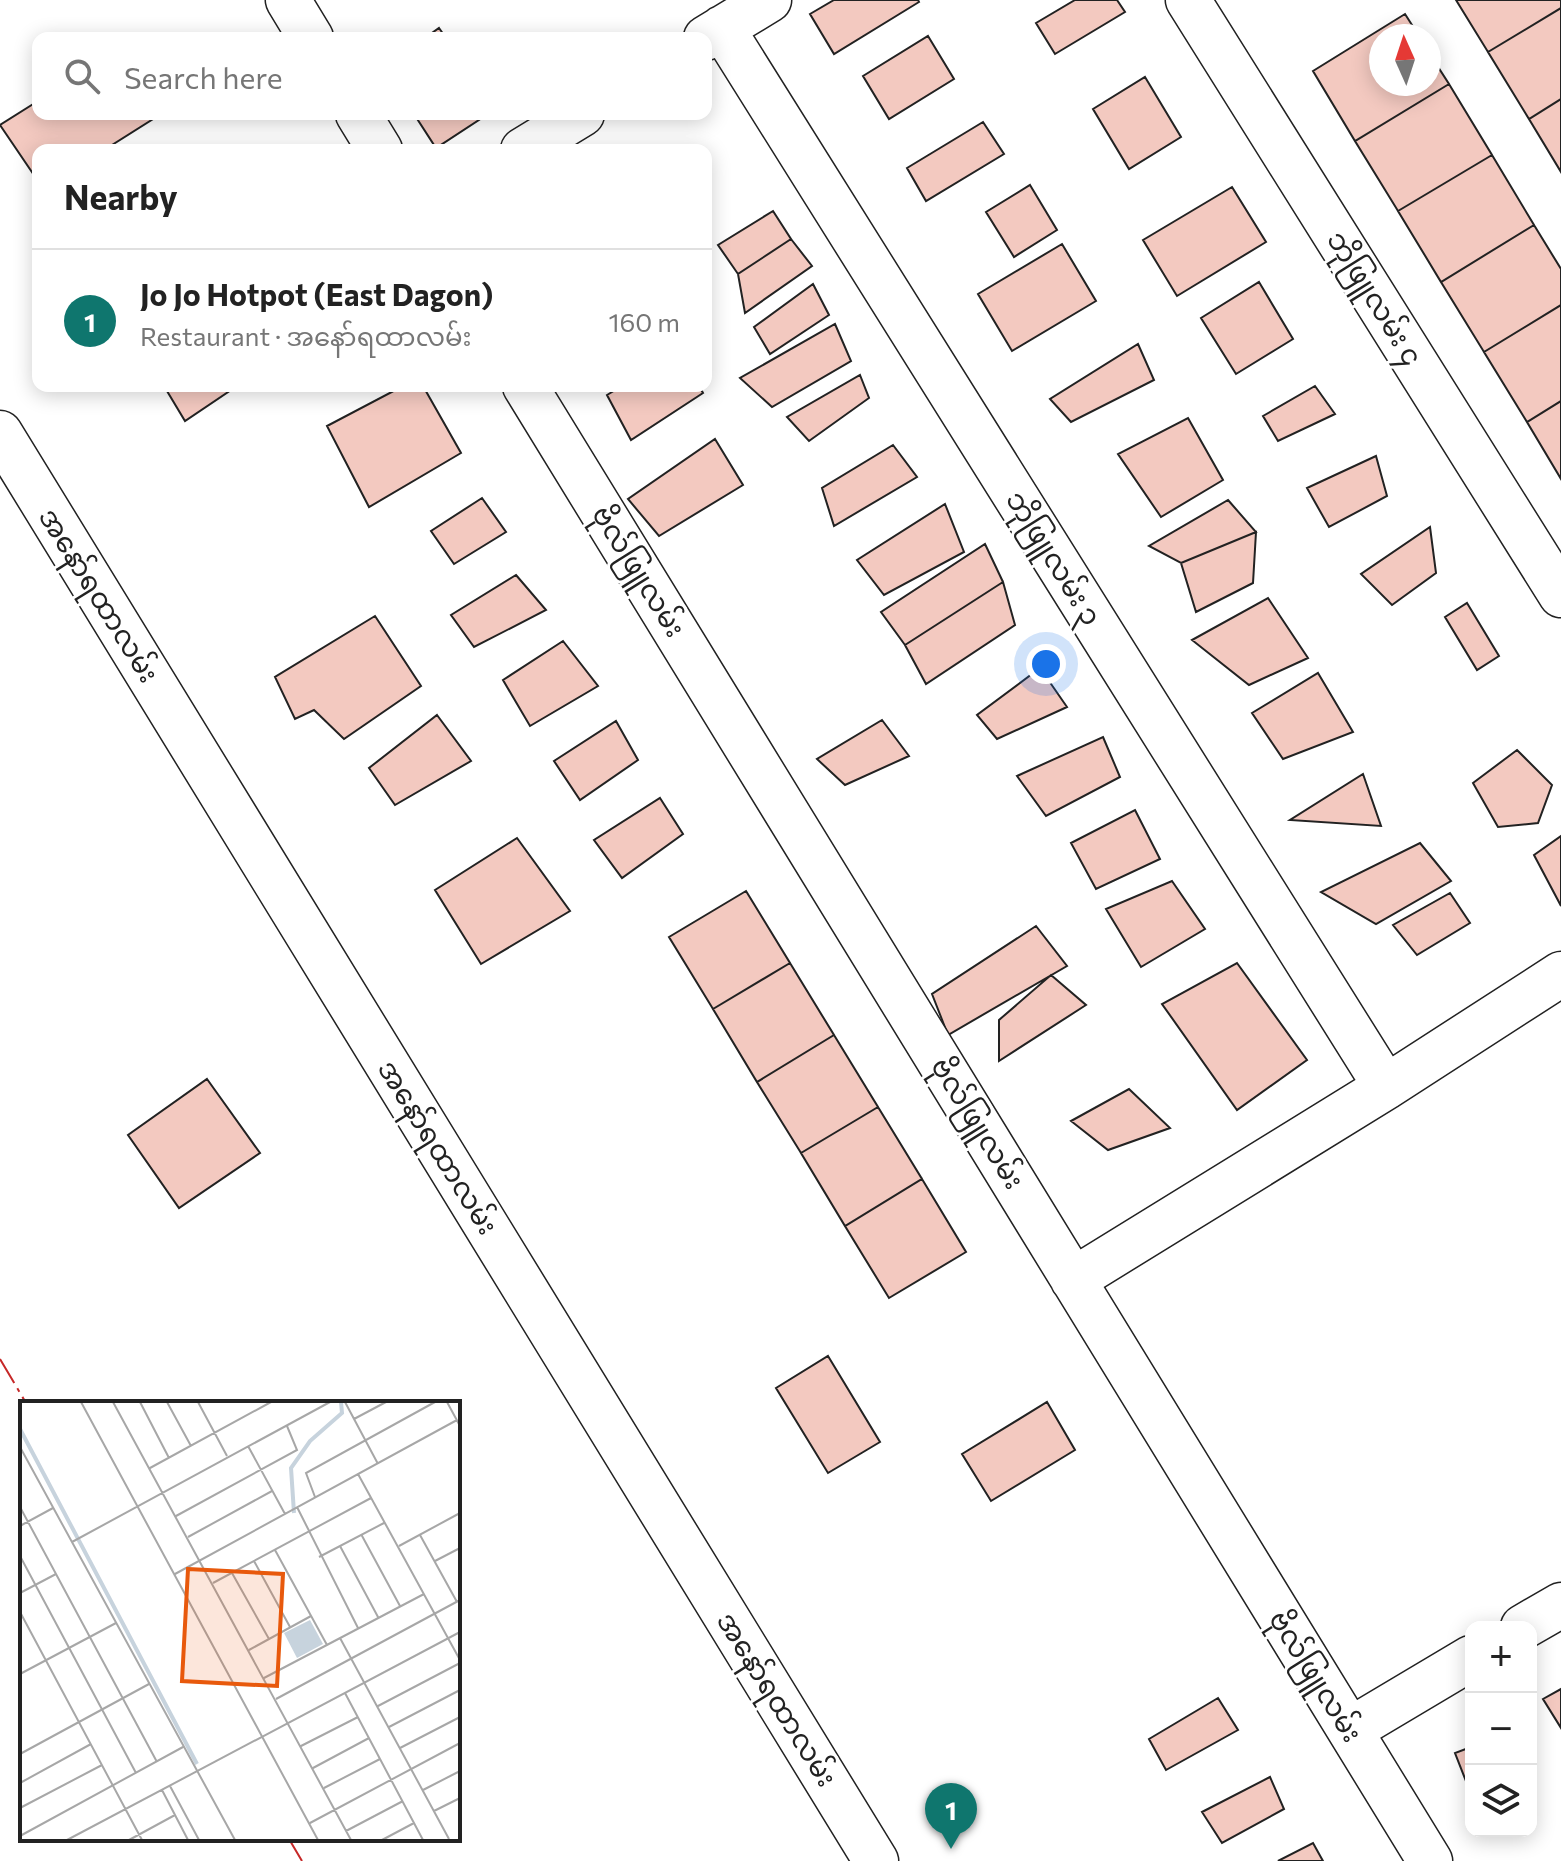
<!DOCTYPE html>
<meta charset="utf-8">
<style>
:root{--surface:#fff;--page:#f2f2f2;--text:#222;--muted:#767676;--line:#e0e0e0;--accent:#0f766e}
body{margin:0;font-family:Commissioner,"Noto Sans Myanmar",sans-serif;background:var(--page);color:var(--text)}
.controls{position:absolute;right:24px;bottom:24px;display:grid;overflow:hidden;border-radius:16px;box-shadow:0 4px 20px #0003}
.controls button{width:72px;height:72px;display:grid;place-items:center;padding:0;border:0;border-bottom:2px solid var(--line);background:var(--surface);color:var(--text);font:40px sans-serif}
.compass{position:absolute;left:1369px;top:24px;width:72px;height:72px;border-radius:50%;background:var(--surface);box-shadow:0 4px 20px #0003;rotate:357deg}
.you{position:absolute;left:1046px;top:664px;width:28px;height:28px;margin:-20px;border:6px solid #fff;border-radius:50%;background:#1a73e8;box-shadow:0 0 0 12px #1a73e833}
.badge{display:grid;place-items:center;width:52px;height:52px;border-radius:50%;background:var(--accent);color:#fff;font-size:26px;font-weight:700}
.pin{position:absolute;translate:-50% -66px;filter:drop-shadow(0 2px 4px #0008)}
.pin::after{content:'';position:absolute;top:42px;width:28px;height:24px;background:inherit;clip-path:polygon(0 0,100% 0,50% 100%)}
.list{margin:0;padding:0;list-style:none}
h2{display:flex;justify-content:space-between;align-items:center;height:104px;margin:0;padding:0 32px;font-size:34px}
h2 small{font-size:26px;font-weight:400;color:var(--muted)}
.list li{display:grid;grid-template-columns:52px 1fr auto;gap:24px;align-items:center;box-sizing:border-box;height:144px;padding:0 32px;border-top:2px solid var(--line)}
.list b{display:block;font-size:30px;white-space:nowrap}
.list p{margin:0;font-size:26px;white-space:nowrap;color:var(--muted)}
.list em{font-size:26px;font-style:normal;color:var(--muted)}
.icon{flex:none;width:44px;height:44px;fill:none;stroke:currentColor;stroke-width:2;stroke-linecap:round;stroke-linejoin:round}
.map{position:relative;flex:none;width:1561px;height:1861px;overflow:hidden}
.search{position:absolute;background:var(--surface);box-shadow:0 4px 20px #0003;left:32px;top:32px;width:680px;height:88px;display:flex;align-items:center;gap:20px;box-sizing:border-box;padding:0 28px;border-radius:16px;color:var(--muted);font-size:30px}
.panel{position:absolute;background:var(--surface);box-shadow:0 4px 20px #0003;left:32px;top:144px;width:680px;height:248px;border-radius:16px}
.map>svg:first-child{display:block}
</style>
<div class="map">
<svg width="1561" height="1861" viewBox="0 0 1561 1861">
<rect width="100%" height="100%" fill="#fff"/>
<!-- building -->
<path fill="#f3c9c0" stroke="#222" stroke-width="2" d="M834,0H918L919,2L834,54L810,14Z
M1075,0H1117L1125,12L1055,54L1036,23Z
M1456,0H1561V8L1488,52Z
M1561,8V99L1529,119L1488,52Z
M1405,14L1419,36H1381V84H1429V53L1449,84L1355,141L1313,71Z
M439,28L446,38H425Z
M928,36L954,79L889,119L863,76Z
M1145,77L1181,137L1129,169L1093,109Z
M1449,84L1492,155L1398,211L1355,141Z
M1561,99V172L1529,119Z
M38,101V114H161L104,150H38V181L0,125Z
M414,114H488L436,148Z
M983,122L1004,154L926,201L907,168Z
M1492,155L1534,225L1441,282L1398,211Z
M1030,185L1057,230L1014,257L986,212Z
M1232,187L1266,242L1177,296L1143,240Z
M773,211L791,239L738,274L718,245Z
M1534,225L1561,269V305L1484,352L1441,282Z
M791,239L812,266L745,313L738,274Z
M1062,244L1096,301L1012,351L978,294Z
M1259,282L1293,339L1236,374L1201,318Z
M813,284L829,315L770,354L754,327Z
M1561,305V401L1527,422L1484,352Z
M835,324L851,361L772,407L740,378Z
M1138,344L1154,380L1071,422L1050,399Z
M860,375L869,398L809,441L787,417Z
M164,386H237L185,421Z
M403,386H423L461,453L369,507L327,426Z
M622,386H699L703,393L631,440L607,395Z
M1315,386L1335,414L1278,441L1263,416Z
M1561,401V479L1527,422Z
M1188,418L1223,480L1161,517L1118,454Z
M715,439L743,485L659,536L628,499Z
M893,445L917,477L834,526L822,488Z
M1376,456L1387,496L1329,527L1307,488Z
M482,498L506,532L454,564L431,531Z
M1228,500L1256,532L1181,563L1149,546Z
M945,504L964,552L884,595L857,560Z
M1430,527L1436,573L1392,605L1361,574Z
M1256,532L1253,583L1196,612L1181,563Z
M985,544L1003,582L905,645L881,612Z
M516,575L546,610L474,647L451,615Z
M1003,582L1015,625L926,684L905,645Z
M1268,598L1308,658L1249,685L1192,640Z
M1467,603L1499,656L1477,670L1445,617Z
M375,616L421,686L344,739L314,710L295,719L275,677Z
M563,641L598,686L530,726L503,680Z
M1040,668L1067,707L997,739L977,715Z
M1318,673L1353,732L1283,759L1252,713Z
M437,715L471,761L395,805L369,768Z
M882,720L909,756L845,785L817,759Z
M616,721L638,760L580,800L554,761Z
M1103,737L1120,777L1046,816L1017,776Z
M1517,750L1552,785L1538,823L1498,827L1473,783Z
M1363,774L1381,826L1290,820Z
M660,798L683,834L622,878L594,840Z
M1135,810L1160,859L1096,889L1071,843Z
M1561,836V906L1534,855Z
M517,838L570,911L481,964L435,890Z
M1420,843L1451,881L1376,924L1321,892Z
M1172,881L1205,929L1141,967L1106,909Z
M746,891L790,963L713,1009L669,937Z
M1450,893L1470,923L1417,955L1393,925Z
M1036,926L1067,966L948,1035L932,994Z
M790,963L834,1035L757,1082L713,1009Z
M1237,963L1307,1060L1237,1110L1162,1004Z
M1051,975L1086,1005L999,1061V1020Z
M834,1035L878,1107L801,1153L757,1082Z
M207,1079L260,1153L179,1208L128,1135Z
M1129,1089L1170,1128L1108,1150L1071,1121Z
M878,1107L922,1179L845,1226L801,1153Z
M922,1179L966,1252L889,1298L845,1226Z
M828,1356L880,1442L828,1473L776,1388Z
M1047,1402L1075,1450L991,1501L962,1454Z
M1561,1689V1728L1543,1699Z
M1218,1698L1238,1730L1166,1770L1149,1739Z
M1471,1747V1794L1455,1753Z
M1270,1777L1284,1809L1222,1843L1202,1812Z
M1313,1843L1323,1861H1278Z"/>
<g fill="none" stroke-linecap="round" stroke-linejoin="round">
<defs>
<path id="street" d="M288,0L311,38
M1188,0L1561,595
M722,28L1386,1087
M706,38L769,0
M358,114L380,150
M523,150L582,114
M525,386L1430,1861
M1073,1280L1386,1087L1561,974
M1523,1627L1561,1605
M1350,1730L1471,1658"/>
<path id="secondary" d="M0,433L876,1861"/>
</defs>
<!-- street casing -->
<use href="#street" stroke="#222" stroke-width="47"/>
<!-- secondary casing -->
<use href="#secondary" stroke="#222" stroke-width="47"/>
<!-- street -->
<use href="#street" stroke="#fff" stroke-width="44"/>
<!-- secondary -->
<use href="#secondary" stroke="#fff" stroke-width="44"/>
<!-- power -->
<path stroke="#c62828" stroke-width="2" stroke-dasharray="28 6 4 6" stroke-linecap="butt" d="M0,1359L26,1403
M289,1839L302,1861"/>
</g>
<g text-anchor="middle" stroke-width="6" stroke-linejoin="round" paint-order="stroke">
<!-- street labels -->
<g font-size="28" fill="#222" stroke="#fff">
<text transform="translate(1375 298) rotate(58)" y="10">ဘိုဖြူလမ်း ၄</text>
<text transform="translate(1054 558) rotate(58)" y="10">ဘိုဖြူလမ်း ၃</text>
<text transform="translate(639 571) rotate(58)" y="10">ဗိုလ်ဖြူလမ်း</text>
<text transform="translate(99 595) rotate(58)" y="10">အနော်ရထာလမ်း</text>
<text transform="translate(978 1123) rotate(58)" y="10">ဗိုလ်ဖြူလမ်း</text>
<text transform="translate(438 1147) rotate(58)" y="10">အနော်ရထာလမ်း</text>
<text transform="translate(1316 1676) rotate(58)" y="10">ဗိုလ်ဖြူလမ်း</text>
<text transform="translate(777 1699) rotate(58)" y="10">အနော်ရထာလမ်း</text>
</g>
</g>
<!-- overview -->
<g transform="translate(20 1401)">
<rect width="440" height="440" fill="#fff"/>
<path d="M290,219L303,243L277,257L264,232Z" fill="#c7d3dd"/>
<path fill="none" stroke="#c7d3dd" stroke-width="4" d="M0,28L177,363M274,112L271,67L290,40L322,12L321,1"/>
<path fill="none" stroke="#a7a7a7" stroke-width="2" d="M61,1L298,439M93,1L331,439M120,1L149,57M147,1L171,45M178,1L207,55M325,1L358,63M427,1L440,25M334,18L366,1M228,45L265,113M0,46L215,439M130,67L251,1M338,73L440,259M295,96L286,72L415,1M0,106L137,361M277,106L338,227M156,115L277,49L267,25M0,125L33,107M341,133L380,205M400,134L437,201M168,136L252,90M52,141L310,1M320,145L358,216M379,145L440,112M255,149L307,244M0,155L116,372M299,156L364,122M234,160L270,226M415,160L440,147M212,172L249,238M155,173L437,19M193,182L351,97M0,192L36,173M0,211L122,439M320,237L429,438M229,249L291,215M0,273L96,222M244,277L404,193M325,292L403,439M256,298L440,199M358,305L440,262M369,326L440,289M281,345L338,316M380,347L440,316M0,353L129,283M293,367L349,337M0,382L71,343M150,385L179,439M304,387L360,358M142,389L168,439M403,389L440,370M0,407L82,364M414,410L440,397M290,422L440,342M326,430L383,400M0,435L163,346M47,439L440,231M109,439L155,414M362,439L394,422"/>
<path fill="#e8590c" fill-opacity="0.15" stroke="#e8590c" stroke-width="4" d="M168,168L263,173L257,285L162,280Z"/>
<rect width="440" height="440" fill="none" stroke="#222" stroke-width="4"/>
</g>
</svg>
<div class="controls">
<button>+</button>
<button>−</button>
<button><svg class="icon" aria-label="layers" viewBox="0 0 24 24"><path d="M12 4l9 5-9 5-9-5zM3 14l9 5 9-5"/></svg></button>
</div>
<svg class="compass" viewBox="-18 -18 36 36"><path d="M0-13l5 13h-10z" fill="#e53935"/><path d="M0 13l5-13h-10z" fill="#767676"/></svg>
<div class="you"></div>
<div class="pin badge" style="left:951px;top:1849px">1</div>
<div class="search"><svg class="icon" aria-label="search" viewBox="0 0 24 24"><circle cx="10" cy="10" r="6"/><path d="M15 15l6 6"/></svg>Search here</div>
<section class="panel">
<h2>Nearby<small></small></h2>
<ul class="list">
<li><span class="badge">1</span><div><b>Jo Jo Hotpot (East Dagon)</b><p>Restaurant · အနော်ရထာလမ်း</p></div><em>160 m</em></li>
</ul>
</section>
</div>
